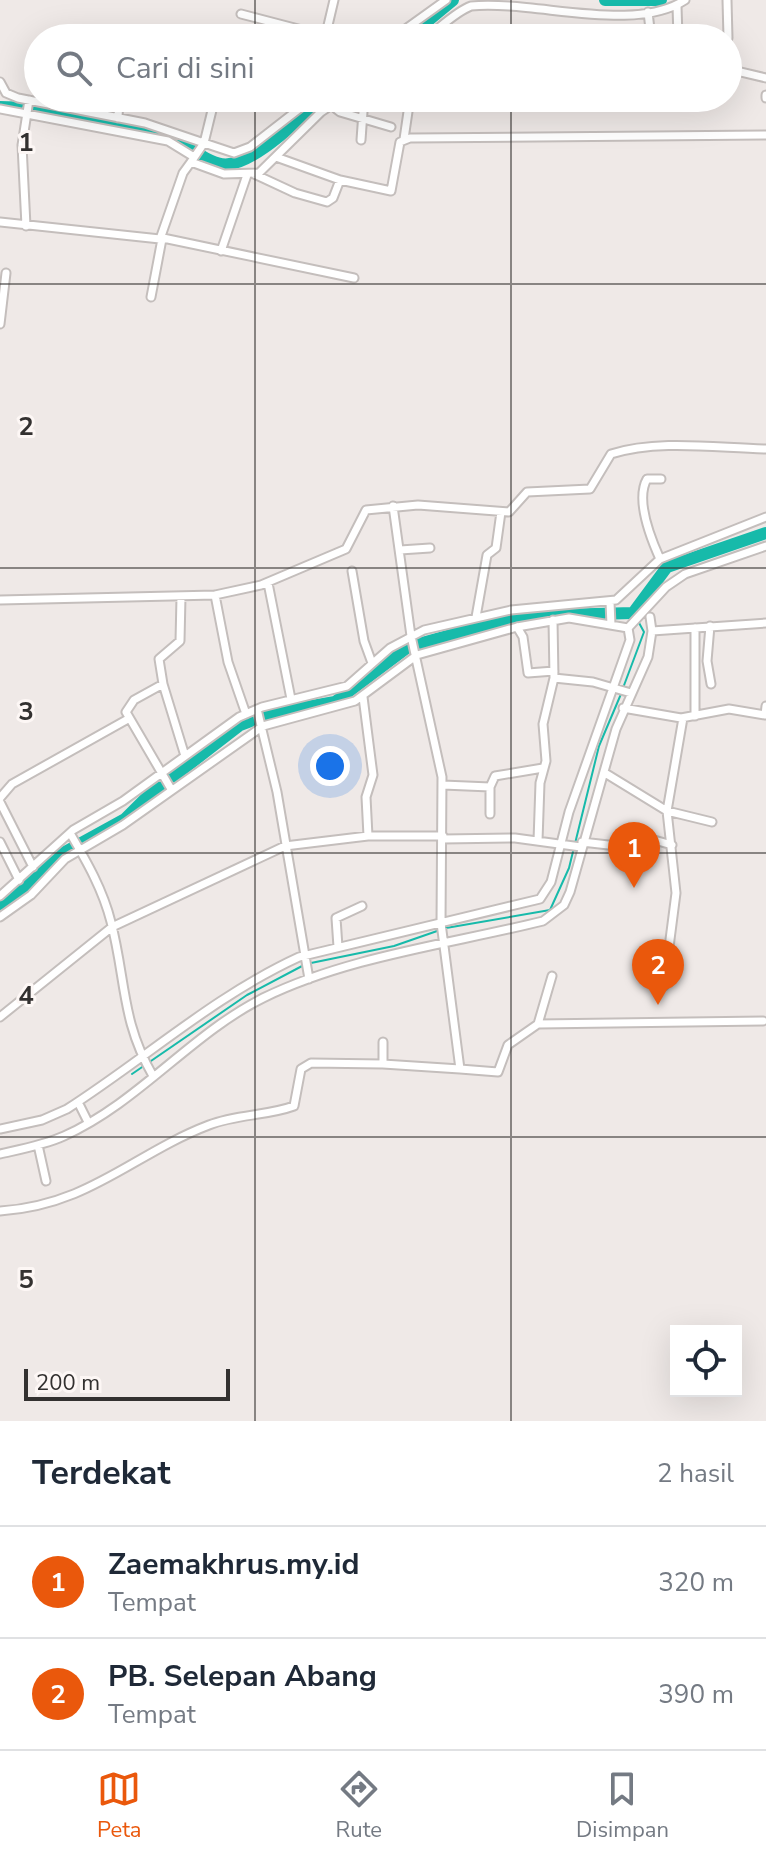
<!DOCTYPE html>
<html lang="id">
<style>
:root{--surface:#fff;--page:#f2f2f3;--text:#1f2937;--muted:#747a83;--line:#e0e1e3;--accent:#ea580c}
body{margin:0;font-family:"Nunito Sans",sans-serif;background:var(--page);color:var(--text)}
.controls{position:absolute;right:24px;bottom:24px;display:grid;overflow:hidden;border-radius:0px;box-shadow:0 8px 32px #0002}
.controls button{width:72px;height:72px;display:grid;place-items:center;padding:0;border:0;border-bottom:2px solid var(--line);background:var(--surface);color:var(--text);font:40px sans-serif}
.scale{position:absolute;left:24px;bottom:20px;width:206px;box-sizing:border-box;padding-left:8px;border:4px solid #333130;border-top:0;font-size:22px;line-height:28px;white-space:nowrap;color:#333130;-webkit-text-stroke:6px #fdf7f5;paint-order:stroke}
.you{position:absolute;left:330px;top:766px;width:28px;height:28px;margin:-20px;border:6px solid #fff;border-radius:50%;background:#1a73e8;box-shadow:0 0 0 12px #1a73e833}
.badge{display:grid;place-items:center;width:52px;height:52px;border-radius:50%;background:var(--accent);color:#fff;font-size:26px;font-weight:700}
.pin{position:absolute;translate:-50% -66px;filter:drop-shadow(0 2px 4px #0008)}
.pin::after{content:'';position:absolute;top:42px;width:28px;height:24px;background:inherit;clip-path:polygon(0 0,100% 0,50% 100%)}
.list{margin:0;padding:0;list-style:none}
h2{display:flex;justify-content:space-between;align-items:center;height:104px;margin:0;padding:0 32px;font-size:34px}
h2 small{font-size:26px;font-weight:400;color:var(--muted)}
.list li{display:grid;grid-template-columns:52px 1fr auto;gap:24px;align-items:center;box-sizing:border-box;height:112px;padding:0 32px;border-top:2px solid var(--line)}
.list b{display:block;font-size:30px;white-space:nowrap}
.list p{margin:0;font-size:26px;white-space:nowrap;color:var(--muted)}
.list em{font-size:26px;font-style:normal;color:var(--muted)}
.icon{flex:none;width:44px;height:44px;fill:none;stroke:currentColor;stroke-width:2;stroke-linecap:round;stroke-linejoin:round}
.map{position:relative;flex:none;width:766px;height:1421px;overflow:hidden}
.search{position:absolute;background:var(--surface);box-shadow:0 8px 32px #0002;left:24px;right:24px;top:24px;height:88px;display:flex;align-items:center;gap:20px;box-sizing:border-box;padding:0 28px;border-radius:44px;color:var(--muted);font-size:30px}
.sheet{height:328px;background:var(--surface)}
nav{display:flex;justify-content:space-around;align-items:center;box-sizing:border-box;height:112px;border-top:2px solid var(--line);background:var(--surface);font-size:22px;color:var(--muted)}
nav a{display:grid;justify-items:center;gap:4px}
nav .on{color:var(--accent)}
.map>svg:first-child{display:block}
</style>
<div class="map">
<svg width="766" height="1421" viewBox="0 0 766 1421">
<rect width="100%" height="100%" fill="#efe9e7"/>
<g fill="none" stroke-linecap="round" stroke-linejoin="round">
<!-- stream -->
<path stroke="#17baaa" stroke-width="2" d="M623,688L644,632L638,621
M446,928L550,910L569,868L599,746L621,694
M311,963L394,946L440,930
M132,1074L247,995L304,965"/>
<!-- river -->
<path stroke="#17baaa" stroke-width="12" d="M605,0H661
M407,38L453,0
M0,107C35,107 138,123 170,136C189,144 210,168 230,164C259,160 301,116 326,98
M0,904L22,890L65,852L125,819L147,797L240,725L273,713L335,702L408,647L519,616L633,613L667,567L766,533"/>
<defs>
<path id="street" d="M727,0L728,38
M677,6L678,38
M648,12L651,38
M241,14L325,36
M582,32V38
M325,38L334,0
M393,38L446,0
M426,38C440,28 455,12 471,6C535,0 633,34 685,0
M728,69L766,78
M0,82L6,93L18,98L145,123L204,143L191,162
M766,95V98
M215,98L204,143L234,153L250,147L313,98
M331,105L340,112L391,127
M0,109L168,141L194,157
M118,118L119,98
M404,139L410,98
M361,140L364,98
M276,157L340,180
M254,174L295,193L327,202L333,198L340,180L391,191L400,142L410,138L766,135
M0,222L160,239L183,173L191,162L224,174L259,173L321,112L342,98
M26,226L22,145L29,100
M163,238L354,278
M221,251L247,175
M151,297L162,239
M0,324L6,273
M400,550L430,548
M660,559C651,539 635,500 647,479H661
M352,571L364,641L372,663
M268,583L291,699
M215,595L228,662L246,714
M0,600L215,595L261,585L346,549L366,510L418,505L509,512L527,492L590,489L611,454C659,439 716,448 766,449
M610,602L611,625
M476,617L487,555L496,548L501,512
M650,617L652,631
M710,626L707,661L711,684
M517,627L523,637L528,673L554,671
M554,678L593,682L631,693
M163,684L185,756
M363,697L373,775L366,797L368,836
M623,708L681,718L729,709L765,715L766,706
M257,709L277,792L309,979
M695,716V628
M605,773L667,811L712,822
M443,785L490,787
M171,789L126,712L134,700L163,684L159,659L180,641L181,597
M0,798L12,784L128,719
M0,802L33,867
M490,814V787L495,776L543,768
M70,833C87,862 103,890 111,922C126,979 121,1021 153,1076
M443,839L515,838L581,847
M538,841L540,783L546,761L543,724L554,678L553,620
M0,842L19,880
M582,842L617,846L640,836L672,845
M0,896L73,830L123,801L239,717L262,707L347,686L390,648L424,630L511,610L616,600L660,559L766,517
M0,917L31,895L65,859L123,825L263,726L355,701L417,655L517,627L569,618L628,628
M338,947L336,918L362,906
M664,986L676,893L667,811L683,718
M0,1017L112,927L285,846L368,836H443
M538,1024L763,1021
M383,1042V1064L460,1069L441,923L442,777L411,636L393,506
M460,1069L498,1072L508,1045L538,1024L552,976
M78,1102L88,1122
M0,1129L42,1120L67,1109C145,1059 214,996 299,957L540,899L551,882L569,812L630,640L628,628L666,587L685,574L766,546
M38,1145L46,1181
M0,1154C22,1149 44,1145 64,1136C138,1103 191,1034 263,998C349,956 451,944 543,921L564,905L570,892L616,729L648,657L652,631L766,623
M0,1211C90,1205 133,1154 209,1125C237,1114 267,1116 294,1106L301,1069L311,1063L383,1064"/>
</defs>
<!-- street casing -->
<use href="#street" stroke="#c4bebc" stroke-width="11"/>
<!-- street -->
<use href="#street" stroke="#fff" stroke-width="7"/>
</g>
<!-- grid -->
<path fill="none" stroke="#333130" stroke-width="2" stroke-opacity="0.55" d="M255,0V38M511,0V38M255,98V1421M511,98V1421M0,284H766M0,568H766M0,853H766M0,1137H766"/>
<g font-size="26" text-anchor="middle" font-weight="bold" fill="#333130" stroke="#fdf7f5" stroke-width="6" stroke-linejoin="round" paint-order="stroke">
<text x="26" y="151">1</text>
<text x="26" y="435">2</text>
<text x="26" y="720">3</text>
<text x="26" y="1004">4</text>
<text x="26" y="1288">5</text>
</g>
</svg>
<div class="controls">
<button><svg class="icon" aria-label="locate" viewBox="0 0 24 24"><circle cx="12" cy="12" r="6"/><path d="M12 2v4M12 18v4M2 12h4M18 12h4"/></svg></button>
</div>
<div class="scale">200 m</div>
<div class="you"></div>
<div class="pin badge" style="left:634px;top:888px">1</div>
<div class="pin badge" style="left:658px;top:1005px">2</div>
<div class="search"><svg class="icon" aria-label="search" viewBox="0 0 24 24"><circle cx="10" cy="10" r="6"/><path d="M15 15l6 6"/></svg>Cari di sini</div>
</div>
<section class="sheet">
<h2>Terdekat<small>2 hasil</small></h2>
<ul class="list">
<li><span class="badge">1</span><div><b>Zaemakhrus.my.id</b><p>Tempat</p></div><em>320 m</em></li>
<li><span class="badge">2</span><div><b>PB. Selepan Abang</b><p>Tempat</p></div><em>390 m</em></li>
</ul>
</section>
<nav>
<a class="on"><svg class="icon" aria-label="map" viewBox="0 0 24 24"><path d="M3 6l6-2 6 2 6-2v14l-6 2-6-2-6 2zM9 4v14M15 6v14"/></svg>Peta</a>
<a><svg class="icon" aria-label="directions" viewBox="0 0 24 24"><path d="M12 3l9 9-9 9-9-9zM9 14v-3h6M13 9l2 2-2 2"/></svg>Rute</a>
<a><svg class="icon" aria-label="saved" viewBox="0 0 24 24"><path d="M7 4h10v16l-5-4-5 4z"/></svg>Disimpan</a>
</nav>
